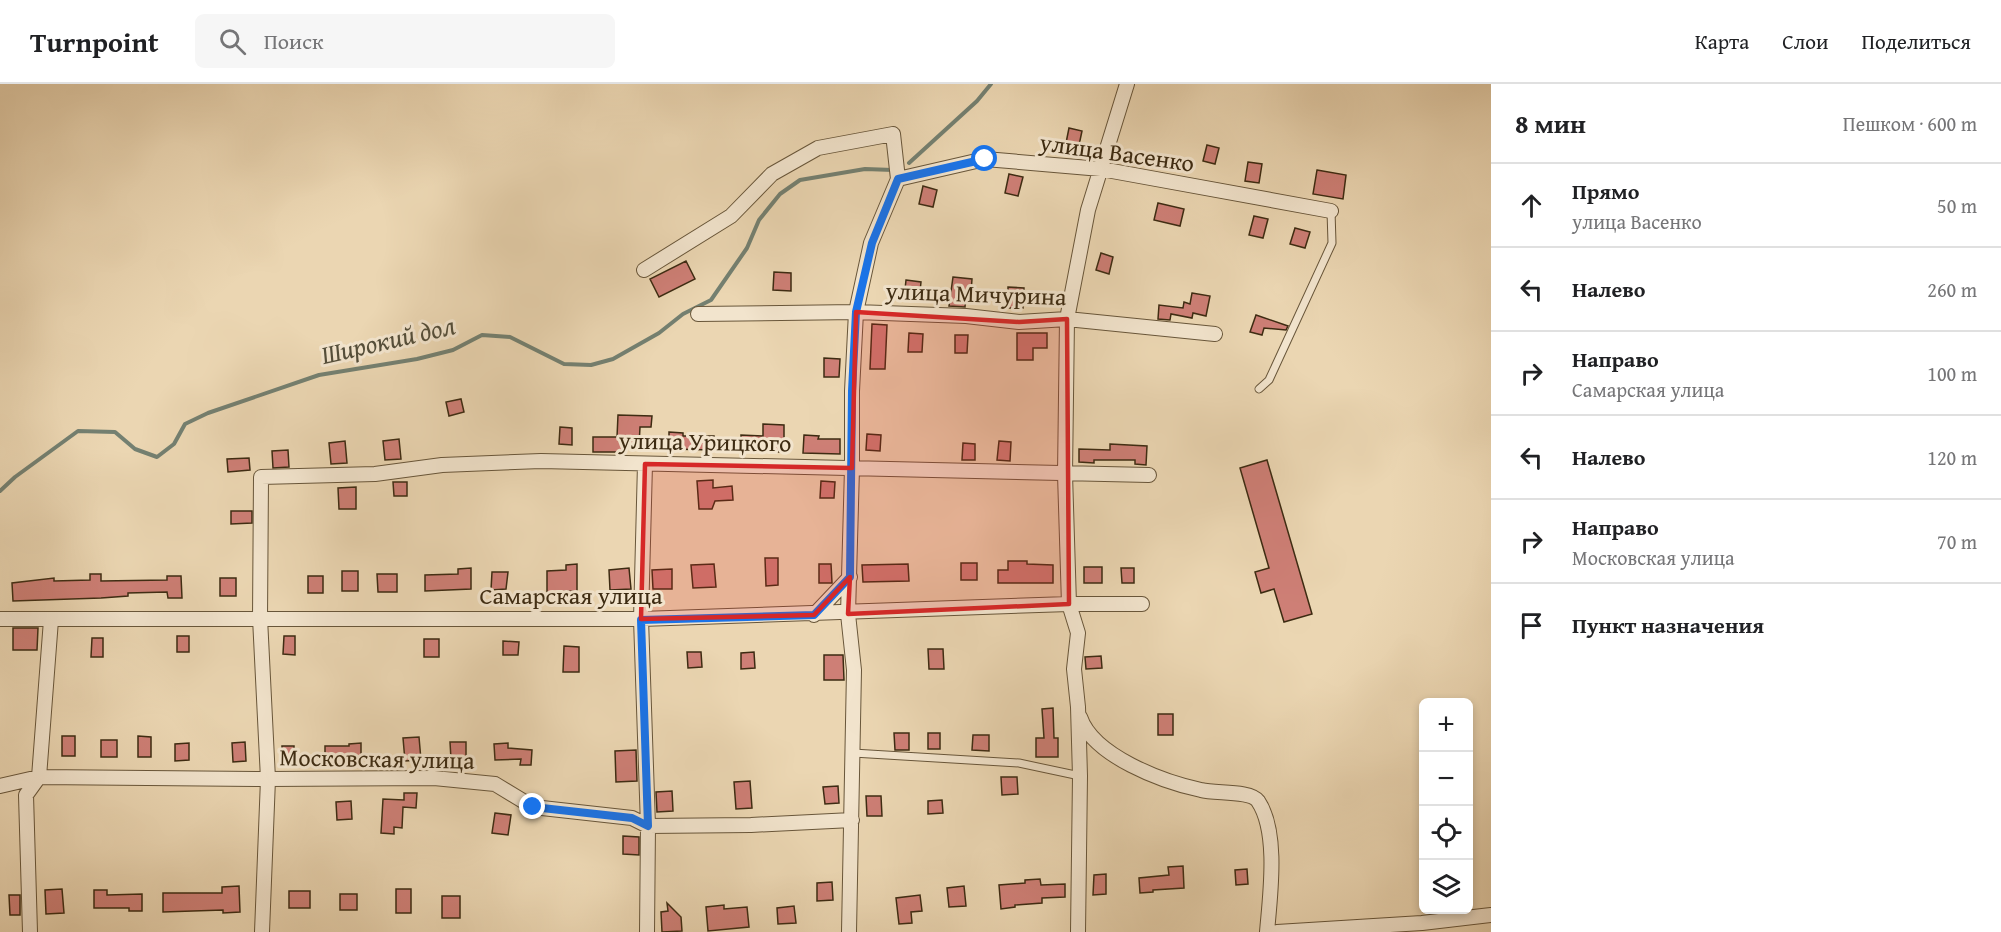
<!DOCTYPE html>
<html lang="ru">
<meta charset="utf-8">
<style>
:root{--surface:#fff;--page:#f6f6f6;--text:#202124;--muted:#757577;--line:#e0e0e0}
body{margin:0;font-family:"Gentium Book Plus",serif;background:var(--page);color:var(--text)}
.controls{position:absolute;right:18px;bottom:18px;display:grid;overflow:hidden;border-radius:9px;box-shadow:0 3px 9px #0003}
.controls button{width:54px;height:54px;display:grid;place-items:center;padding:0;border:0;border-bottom:2px solid var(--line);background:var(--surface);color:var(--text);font:30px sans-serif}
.stop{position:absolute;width:18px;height:18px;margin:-14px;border:4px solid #1a73e8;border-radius:50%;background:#fff}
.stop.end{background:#1a73e8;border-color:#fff;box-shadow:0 2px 6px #0008}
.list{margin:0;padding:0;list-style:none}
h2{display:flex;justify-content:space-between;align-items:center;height:78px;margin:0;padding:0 24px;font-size:26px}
h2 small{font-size:20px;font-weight:400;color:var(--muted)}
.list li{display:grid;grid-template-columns:39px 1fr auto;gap:18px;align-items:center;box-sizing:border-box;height:84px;padding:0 24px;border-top:2px solid var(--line)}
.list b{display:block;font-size:22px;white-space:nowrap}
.list p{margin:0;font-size:20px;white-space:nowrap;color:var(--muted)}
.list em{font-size:20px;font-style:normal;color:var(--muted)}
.icon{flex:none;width:33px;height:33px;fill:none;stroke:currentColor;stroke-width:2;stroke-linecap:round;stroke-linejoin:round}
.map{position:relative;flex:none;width:1491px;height:848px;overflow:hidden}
header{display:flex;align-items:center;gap:36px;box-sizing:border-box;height:84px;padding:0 30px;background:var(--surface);border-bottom:2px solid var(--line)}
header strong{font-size:28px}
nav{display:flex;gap:33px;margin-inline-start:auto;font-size:21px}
.search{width:420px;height:54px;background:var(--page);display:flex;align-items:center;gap:15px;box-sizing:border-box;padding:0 21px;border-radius:9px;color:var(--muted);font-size:22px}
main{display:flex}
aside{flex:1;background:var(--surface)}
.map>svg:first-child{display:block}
</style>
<header>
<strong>Turnpoint</strong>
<div class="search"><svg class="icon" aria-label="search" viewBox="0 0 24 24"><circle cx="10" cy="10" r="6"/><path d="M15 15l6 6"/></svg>Поиск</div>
<nav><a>Карта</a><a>Слои</a><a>Поделиться</a></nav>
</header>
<main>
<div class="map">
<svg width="1491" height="848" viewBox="0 0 1491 848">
<rect width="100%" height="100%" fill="#ebd6b2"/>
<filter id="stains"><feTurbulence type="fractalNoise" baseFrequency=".00333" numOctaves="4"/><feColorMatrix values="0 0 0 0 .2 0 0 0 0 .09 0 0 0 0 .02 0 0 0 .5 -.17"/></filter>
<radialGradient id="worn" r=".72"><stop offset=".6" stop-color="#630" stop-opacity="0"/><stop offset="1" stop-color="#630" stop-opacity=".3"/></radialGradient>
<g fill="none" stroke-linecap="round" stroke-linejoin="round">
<!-- stream -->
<path stroke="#748071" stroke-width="4" d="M909,79L977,17L991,0
M0,407L15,393L78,347L115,348L135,365L157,373L174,360L185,340L208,329L319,291L417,275L453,266L482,251L510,253L564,280L591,281L613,275L659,249L683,230L711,216L747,164L759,136L780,110L800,96L865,85L893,86"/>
</g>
<!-- building -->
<path fill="#ce7f76" stroke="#3d2b12" stroke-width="1.5" d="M1069,44L1082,47L1078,66L1065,64Z
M1207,61L1219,64L1215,80L1203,77Z
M1248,78L1262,80L1259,99L1245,97Z
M1317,86L1346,91L1343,115L1313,110Z
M1009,90L1023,93L1018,112L1005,109Z
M923,102L937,106L933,123L919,120Z
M1158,119L1184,125L1180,142L1154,136Z
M1254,132L1268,135L1263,154L1249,151Z
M1295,144L1310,148L1305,164L1290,160Z
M1101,169L1113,173L1109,190L1096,186Z
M686,177L695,195L659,213L650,195Z
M774,188L791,189V207L773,206Z
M953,193L972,195L971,209H966L965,223L949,222Z
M906,196L921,198L919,217L904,215Z
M1008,203L1024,204L1023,224H1008Z
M1192,209L1210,212L1206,232L1193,229L1192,234L1171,230L1170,236L1158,235L1159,221L1183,224L1184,218L1190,220Z
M1256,231L1288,242L1286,246L1264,244L1262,251L1250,248Z
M872,240L887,241L885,285H870Z
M909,249L923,250L922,268H908Z
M1017,249H1047V264H1033V276H1017Z
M955,251H968L967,269H955Z
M824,274L840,275L839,293H824Z
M461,315L464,328L449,332L446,318Z
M618,331L652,332L651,343H640L639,362H624V368H593V353H617Z
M763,340L784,341V356L779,358V368L741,367V351L763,352Z
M560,343L572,344V361L559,360Z
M669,348L683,349V352H714V366L669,365Z
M867,350L881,351L880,367L866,366Z
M804,351L819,352L818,355H840V370L803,369Z
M399,355L401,375L385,376L383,357Z
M345,357L347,379L331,380L329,359Z
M999,357L1011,358L1010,377L997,376Z
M963,359L975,360V376H962Z
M1110,360L1147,362L1146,381L1135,380V376H1094V379L1079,378V365L1110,366Z
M288,366L289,383L273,384L272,367Z
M249,374L250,386L228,388L227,375Z
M1267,376L1312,530L1284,538L1274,505L1261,509L1255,488L1269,484L1240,384Z
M713,396V404L732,402L733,416L715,417L712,425H699L697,397Z
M821,397L835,398L834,414H820Z
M393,398H407V412H394Z
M356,403V425H339L338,404Z
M231,427H252V439L231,440Z
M765,474H778V501L766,502Z
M1008,477H1027V480L1053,481V499H998V486H1008Z
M961,479H977V496H961Z
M577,480V507L547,508V487L566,486V481Z
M714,480L716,503L693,504L691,481Z
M819,480H831L832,499H819Z
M908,480L909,497L863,498L862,481Z
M1084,483H1102V499H1084Z
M471,484V505L425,507V491L458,490V485Z
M629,484L631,505L610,506L609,486Z
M1121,484H1134V499H1122Z
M672,485V505H653L652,486Z
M342,487H358V507H342Z
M492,488H508L506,505L491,506Z
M90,490H101V497L167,496V492H181L182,514H168L167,508L128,509V512L101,514L13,517L12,499L54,494V497L90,496Z
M377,490H397V508H378Z
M308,492H323V509H308Z
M220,494H236V512H220Z
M13,544H38L37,566H13Z
M177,552H189V568H177Z
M284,552H295V571L283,570Z
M92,554H103V573H91Z
M424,555H439V573H424Z
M503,557L519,558L518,571H503Z
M564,562L579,563V588H563Z
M928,565H943L944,585H929Z
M687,568H701L702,583L688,584Z
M754,568L755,584L741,585V569Z
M824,571H843L844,596H824Z
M1101,572L1102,584L1086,585L1085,573Z
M1053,624L1054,654H1058V673H1036V654H1044L1042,625Z
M1158,630H1173V651H1158Z
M894,649H909V666H895Z
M928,649H940V665H928Z
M973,651H989V667L972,666Z
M62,652H75V672H62Z
M138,652L151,653V673H138Z
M419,653L421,676L405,677L403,654Z
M101,656H117V673H101Z
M245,658L246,677L233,678L232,659Z
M450,658H466V675H451Z
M189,659V676L175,677V660Z
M361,659V674L325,677V662H349V660Z
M508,659V664L532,666L531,681H520L521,675L495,676L494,660Z
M282,662H294V678H282Z
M636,666L637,697L616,698L615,667Z
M1001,693H1017L1018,710L1002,711Z
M750,697L752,724L736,725L734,698Z
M838,702L839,719L825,720L823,703Z
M672,707L673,727L657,728L656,708Z
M404,709H417L416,724L403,723L402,744L394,743V750L381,749L383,715L404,716Z
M866,712H881L882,732H867Z
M942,716L943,729L928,730V717Z
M351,717L352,735L337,736L336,718Z
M495,729L511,731L508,751L492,749Z
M623,752L639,753V771L623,770Z
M1183,782L1184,804L1153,806V808L1140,809L1139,794L1169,791L1168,783Z
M1247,785L1248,800L1236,801L1235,786Z
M1106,790V810L1093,811L1094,791Z
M1040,795L1041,801L1065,800V813L1042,814V819L1015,821V823L1001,825L999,801L1025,799V796Z
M832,798L833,816L817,817V799Z
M239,802L240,828L223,829V826L163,828V809H222V803Z
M964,802L966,822L949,823L947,804Z
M62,805L64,829L46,830L45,806Z
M396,805H411V829H396Z
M94,806H107V811L142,810V827H129V824H94Z
M289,807H310V824H289Z
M340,810H357V826H340Z
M9,811H20V831H10Z
M920,811L922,827L911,828L912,839L899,840L896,814Z
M442,812H460V834H442Z
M667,819L681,833L682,847L662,848L661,828L668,827Z
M724,821V825L747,823L749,843L708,847L706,823Z
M794,822L796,839L778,840L777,824Z"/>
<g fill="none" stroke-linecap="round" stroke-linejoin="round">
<defs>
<path id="service" d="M1259,305L1269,296L1332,159L1331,127
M853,669L1019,679L1080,692"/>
<path id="minor" d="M898,95L985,75L1101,85L1331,127
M644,186L731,132L772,90L818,64L893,50L898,95L871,159L856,228L852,307V384L848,530L854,586L849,848
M698,230L856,228L966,232L1019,238L1067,235L1215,250
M645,380L641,535L648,742L647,848
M814,531L850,493
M0,535H641L1069,520H1142
M1080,633C1093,672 1163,698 1201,706C1215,710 1250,706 1258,717C1279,748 1270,812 1267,848
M0,702L39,693L268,695L434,694L495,700L533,723L632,734L648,742L751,741L852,736
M30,848L26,711L39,693L51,536
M262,848L268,695L260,534L261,393L375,390L442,381L541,377L1149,391
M1078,848L1080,692L1078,623L1074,585L1078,549L1069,520L1065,390L1067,235L1088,126L1127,0
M1277,848L1422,839L1491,831"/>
</defs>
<!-- service casing -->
<use href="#service" stroke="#68563a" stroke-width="9"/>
<!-- minor casing -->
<use href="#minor" stroke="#68563a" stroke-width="16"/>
<!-- service -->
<use href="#service" stroke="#f2e4cd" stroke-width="7"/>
<!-- minor -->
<use href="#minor" stroke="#f2e4cd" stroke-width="14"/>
</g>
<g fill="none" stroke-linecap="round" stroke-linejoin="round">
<!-- route -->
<path stroke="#1a73e8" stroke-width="8" d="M533,723L632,734L648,742L641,536L814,531L850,493L852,307L856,228L872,159L898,95L985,75"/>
</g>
<!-- marked area -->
<path fill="#d62828" fill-opacity="0.2" stroke="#d62828" stroke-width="4.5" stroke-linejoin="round" d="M856,228L1019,238L1067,235L1069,520L848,530L850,493L814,531L641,535L645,380L852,384Z"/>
<g text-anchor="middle" stroke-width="6" stroke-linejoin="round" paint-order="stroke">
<!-- street labels -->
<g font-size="24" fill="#3d2b12" stroke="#f2e4cd">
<text transform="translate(1117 69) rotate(8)" y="8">улица Васенко</text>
<text transform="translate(976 210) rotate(2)" y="8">улица Мичурина</text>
<text transform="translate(705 358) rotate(1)" y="8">улица Урицкого</text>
<text x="571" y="520">Самарская улица</text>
<text transform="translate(377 675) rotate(1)" y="8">Московская улица</text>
</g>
<!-- water labels -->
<g font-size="26" font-style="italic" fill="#544e3a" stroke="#f2e4cd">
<text transform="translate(388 256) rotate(-13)" y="9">Широкий дол</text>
</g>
</g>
<rect width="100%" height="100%" filter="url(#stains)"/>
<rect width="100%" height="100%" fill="url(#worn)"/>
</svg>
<div class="controls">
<button>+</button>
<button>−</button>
<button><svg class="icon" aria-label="locate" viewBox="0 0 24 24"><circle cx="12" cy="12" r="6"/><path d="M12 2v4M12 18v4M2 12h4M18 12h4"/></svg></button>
<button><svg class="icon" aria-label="layers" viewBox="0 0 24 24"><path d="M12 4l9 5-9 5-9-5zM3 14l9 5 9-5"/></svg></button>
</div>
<div class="stop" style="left:985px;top:75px"></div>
<div class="stop end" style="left:533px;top:723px"></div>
</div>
<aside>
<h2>8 мин<small>Пешком · 600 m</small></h2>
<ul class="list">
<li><svg class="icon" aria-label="ahead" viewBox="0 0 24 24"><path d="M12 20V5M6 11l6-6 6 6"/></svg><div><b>Прямо</b><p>улица Васенко</p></div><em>50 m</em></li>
<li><svg class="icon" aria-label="left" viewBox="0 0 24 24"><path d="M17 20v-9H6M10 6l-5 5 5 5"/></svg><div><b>Налево</b></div><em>260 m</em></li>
<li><svg class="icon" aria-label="right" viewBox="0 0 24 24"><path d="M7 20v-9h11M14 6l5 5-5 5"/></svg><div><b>Направо</b><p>Самарская улица</p></div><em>100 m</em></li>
<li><svg class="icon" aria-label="left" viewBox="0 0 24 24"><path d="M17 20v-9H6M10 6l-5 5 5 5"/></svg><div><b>Налево</b></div><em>120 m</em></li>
<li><svg class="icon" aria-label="right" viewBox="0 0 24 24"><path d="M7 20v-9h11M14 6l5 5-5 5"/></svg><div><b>Направо</b><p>Московская улица</p></div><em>70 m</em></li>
<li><svg class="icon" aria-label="arrive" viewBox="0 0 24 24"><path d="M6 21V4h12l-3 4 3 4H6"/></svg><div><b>Пункт назначения</b></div></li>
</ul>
</aside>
</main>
